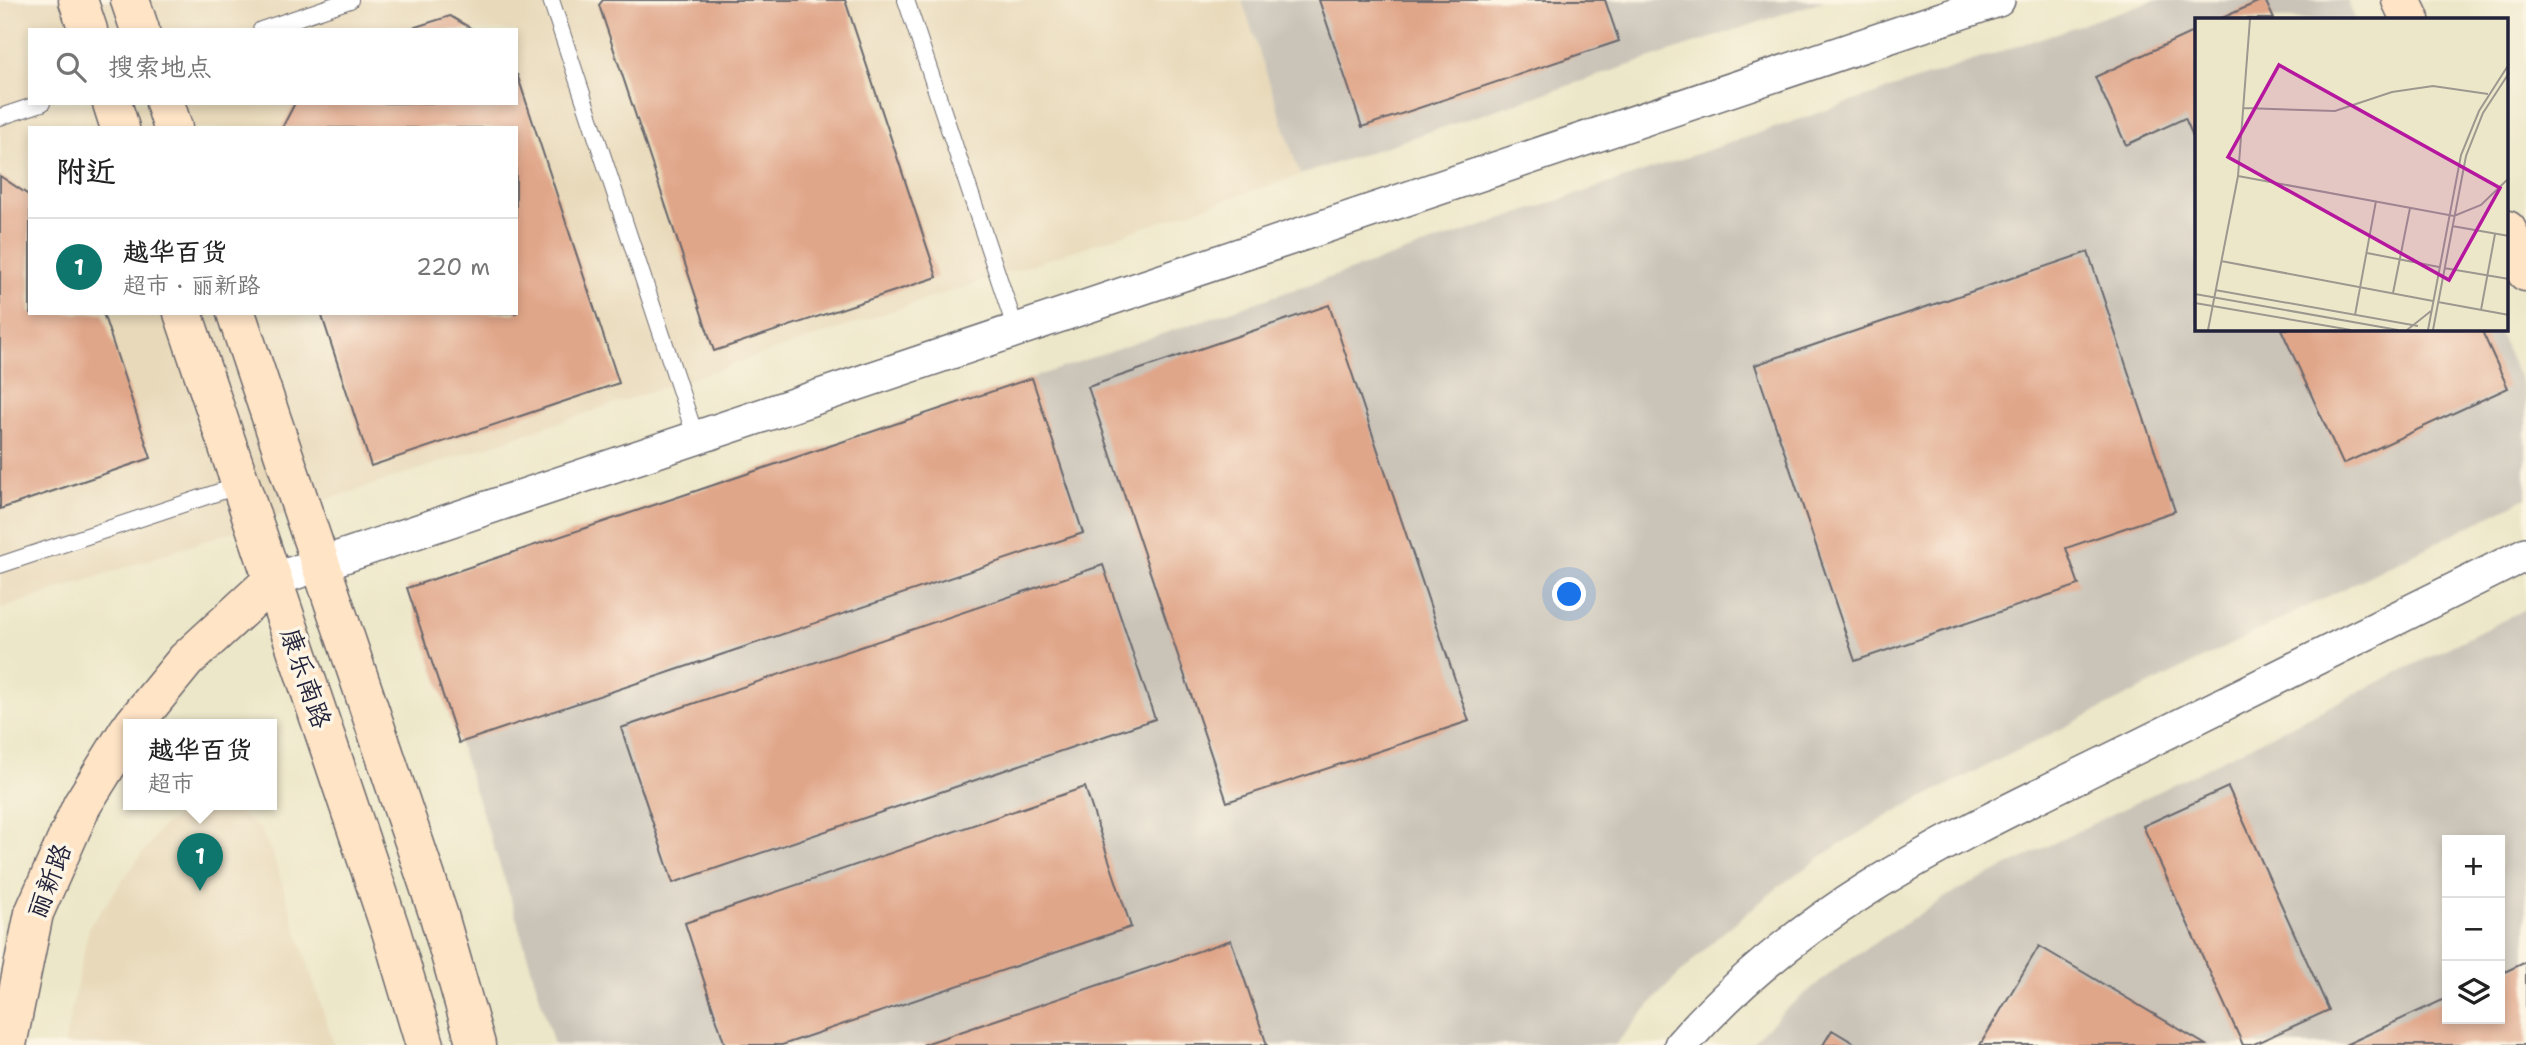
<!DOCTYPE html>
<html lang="zh">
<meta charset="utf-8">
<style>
:root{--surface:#fff;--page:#f6f6f6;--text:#222;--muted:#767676;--line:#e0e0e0;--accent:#0f766e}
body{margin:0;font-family:"Shantell Sans","LXGW WenKai TC",sans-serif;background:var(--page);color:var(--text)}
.controls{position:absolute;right:21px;bottom:21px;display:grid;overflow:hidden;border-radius:0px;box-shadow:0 4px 10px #0003}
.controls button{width:63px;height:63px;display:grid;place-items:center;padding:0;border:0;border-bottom:2px solid var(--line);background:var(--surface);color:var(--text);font:35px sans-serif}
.you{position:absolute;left:1570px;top:595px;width:24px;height:24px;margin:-18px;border:5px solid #fff;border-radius:50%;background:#1a73e8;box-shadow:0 0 0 10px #1a73e833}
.badge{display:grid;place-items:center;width:46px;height:46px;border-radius:50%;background:var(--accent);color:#fff;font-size:23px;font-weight:700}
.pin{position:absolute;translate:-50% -58px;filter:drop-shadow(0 2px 4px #0008)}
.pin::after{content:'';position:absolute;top:37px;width:24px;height:21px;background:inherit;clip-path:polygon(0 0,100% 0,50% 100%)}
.popup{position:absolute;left:123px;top:719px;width:154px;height:91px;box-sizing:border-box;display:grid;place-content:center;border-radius:0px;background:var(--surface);filter:drop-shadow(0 2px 5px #0005);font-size:23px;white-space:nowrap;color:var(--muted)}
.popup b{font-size:26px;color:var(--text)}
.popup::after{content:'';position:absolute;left:50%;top:100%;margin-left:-14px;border:14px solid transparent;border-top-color:var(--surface)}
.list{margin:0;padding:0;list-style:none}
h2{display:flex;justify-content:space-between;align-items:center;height:91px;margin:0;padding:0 28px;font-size:30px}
h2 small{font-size:23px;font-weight:400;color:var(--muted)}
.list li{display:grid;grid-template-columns:46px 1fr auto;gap:21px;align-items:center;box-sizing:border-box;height:98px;padding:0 28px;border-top:2px solid var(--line)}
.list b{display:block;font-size:26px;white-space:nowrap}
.list p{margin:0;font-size:23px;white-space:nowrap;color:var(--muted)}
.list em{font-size:23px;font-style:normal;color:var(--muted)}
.icon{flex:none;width:38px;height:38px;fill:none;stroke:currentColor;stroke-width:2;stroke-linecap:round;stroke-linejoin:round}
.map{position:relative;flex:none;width:2526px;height:1045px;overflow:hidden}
.search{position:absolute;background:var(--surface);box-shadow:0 4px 10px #0003;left:28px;top:28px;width:490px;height:77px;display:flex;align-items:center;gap:18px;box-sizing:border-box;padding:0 24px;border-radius:0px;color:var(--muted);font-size:26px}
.panel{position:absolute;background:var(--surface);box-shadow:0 4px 10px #0003;left:28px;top:126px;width:490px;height:189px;border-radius:0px}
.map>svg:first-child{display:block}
</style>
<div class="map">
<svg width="2526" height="1045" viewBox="0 0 2526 1045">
<rect width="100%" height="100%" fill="#fcf5e5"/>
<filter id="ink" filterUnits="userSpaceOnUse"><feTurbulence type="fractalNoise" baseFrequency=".0143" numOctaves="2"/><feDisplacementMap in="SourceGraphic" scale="14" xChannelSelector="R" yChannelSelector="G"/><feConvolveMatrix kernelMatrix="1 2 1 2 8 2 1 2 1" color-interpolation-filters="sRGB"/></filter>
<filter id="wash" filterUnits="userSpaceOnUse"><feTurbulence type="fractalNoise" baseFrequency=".00686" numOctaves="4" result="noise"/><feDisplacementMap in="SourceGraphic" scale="28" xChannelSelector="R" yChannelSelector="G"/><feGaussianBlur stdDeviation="1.57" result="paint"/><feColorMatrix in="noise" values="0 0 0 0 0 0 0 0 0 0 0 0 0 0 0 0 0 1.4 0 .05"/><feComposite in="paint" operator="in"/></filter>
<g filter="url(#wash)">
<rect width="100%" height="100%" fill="#ede7c9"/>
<!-- built -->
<path fill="#e8d9ba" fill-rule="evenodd" d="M0,0H1242L1300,175L0,609ZM30,30H516V103H30ZM30,128H516V313H30Z
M211,807L239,813L261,830L273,856L334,1045H64L89,927L160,829L183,812Z"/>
<!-- industrial -->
<path fill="#c9c3b8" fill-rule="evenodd" d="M1242,0H1825L1300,175Z
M2154,0H2347L2355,19H2197V329H2497L2526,392V498L1902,808L1840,844L1781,885L1720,935L1663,990L1615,1045H554L509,893L407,588Z
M2526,609V1045H1749L1786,1009L1842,964L1949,895ZM2447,840H2500V1019H2447Z"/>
<g id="blocks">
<!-- building -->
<path fill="#e0a689" d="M603,0H845L937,277L714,351L599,5Z
M1319,0H1605L1619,41L1362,127Z
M2265,0L2274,19H2220L2262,0Z
M450,16L474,30H409V29Z
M2197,30V145L2185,118L2126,145L2095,77Z
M517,74L619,383L371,466L321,313H516V128H282L295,103H516Z
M0,176L30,196V313H103L151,458L0,509Z
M2088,252L2175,511L2066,548L2079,585L1855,661L1755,365Z
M1329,305L1469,721L1227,802L1088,387Z
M2281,329H2481L2508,388L2343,464Z
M1032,378L1083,533L459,743L407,588Z
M1103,565L1155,719L673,883L621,728Z
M1085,787L1131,927L782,1045H725L685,923Z
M2228,787L2329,1010L2252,1045H2243L2143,826Z
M1231,940L1267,1045H922Z
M2039,946L2206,1045H1980Z
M2526,962V1045H2345L2447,998V1019H2500V974Z
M1832,1030L1857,1045H1823Z"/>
</g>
</g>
<g filter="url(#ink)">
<use href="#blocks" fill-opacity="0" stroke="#69676d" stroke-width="2"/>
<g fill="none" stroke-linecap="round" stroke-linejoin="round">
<defs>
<path id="lane" d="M551,0L696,438
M906,0L1016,330
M261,30L350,0
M0,117L42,103
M0,565L240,485"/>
<path id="street" d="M273,580L1998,0
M1681,1045C1808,900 1964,833 2133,749C2264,684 2395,619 2526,554"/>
<path id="secondary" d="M78,0L88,30
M130,0L140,30
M2401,0L2410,19
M112,103L120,128
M165,103L173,128
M2507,230L2526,272
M183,313L391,931L425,1045
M236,313L439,916L476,1045
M133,725L186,660L273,580
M7,1045L34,913L82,805L128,731"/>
</defs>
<!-- lane casing -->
<use href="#lane" stroke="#69676d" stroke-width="18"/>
<!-- street casing -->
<use href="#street" stroke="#69676d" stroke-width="36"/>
<!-- secondary casing -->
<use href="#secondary" stroke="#69676d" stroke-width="41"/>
<!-- lane -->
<use href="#lane" stroke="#fff" stroke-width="16"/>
<!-- street -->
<use href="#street" stroke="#fff" stroke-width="33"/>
<!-- secondary -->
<use href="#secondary" stroke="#ffe4c6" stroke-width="38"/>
</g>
</g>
<g text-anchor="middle" stroke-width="7" stroke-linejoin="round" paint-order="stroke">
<!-- street labels -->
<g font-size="26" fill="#22223b" stroke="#fcf5e5">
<text transform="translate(306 678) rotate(71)" y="9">康乐南路</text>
<text transform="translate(49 881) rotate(-69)" y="9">丽新路</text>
</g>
</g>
<!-- overview -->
<g transform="translate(2195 18)">
<rect width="313" height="313" fill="#ede7c9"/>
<path fill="none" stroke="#9c9890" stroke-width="2" d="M48,90L140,93L197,74L238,68L293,76M43,158L259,198L286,187L314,160M257,208L314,218M172,235L244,249M26,243L238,283M249,250L314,261M20,272L223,308M198,275L215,190M0,276L203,312M243,284L314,297M0,285L156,312M286,292L300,216M160,297L181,183M13,312L43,158L55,1M212,312L236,293M233,312L266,137L284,93L314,46M238,312L271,138L288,95L314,55"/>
<path fill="#b5179e" fill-opacity="0.15" stroke="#b5179e" stroke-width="3.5" d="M84,47L305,170L254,262L33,139Z"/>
<rect width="313" height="313" fill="none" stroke="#22223b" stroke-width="3.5"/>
</g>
</svg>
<div class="controls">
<button>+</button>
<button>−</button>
<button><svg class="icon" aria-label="layers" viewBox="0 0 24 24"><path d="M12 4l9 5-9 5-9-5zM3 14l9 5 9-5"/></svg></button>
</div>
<div class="you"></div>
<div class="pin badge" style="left:200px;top:891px">1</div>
<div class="popup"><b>越华百货</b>超市</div>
<div class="search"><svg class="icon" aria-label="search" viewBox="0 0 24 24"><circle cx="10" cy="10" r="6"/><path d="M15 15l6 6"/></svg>搜索地点</div>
<section class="panel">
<h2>附近<small></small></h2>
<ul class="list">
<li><span class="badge">1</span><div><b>越华百货</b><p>超市 · 丽新路</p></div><em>220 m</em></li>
</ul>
</section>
</div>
